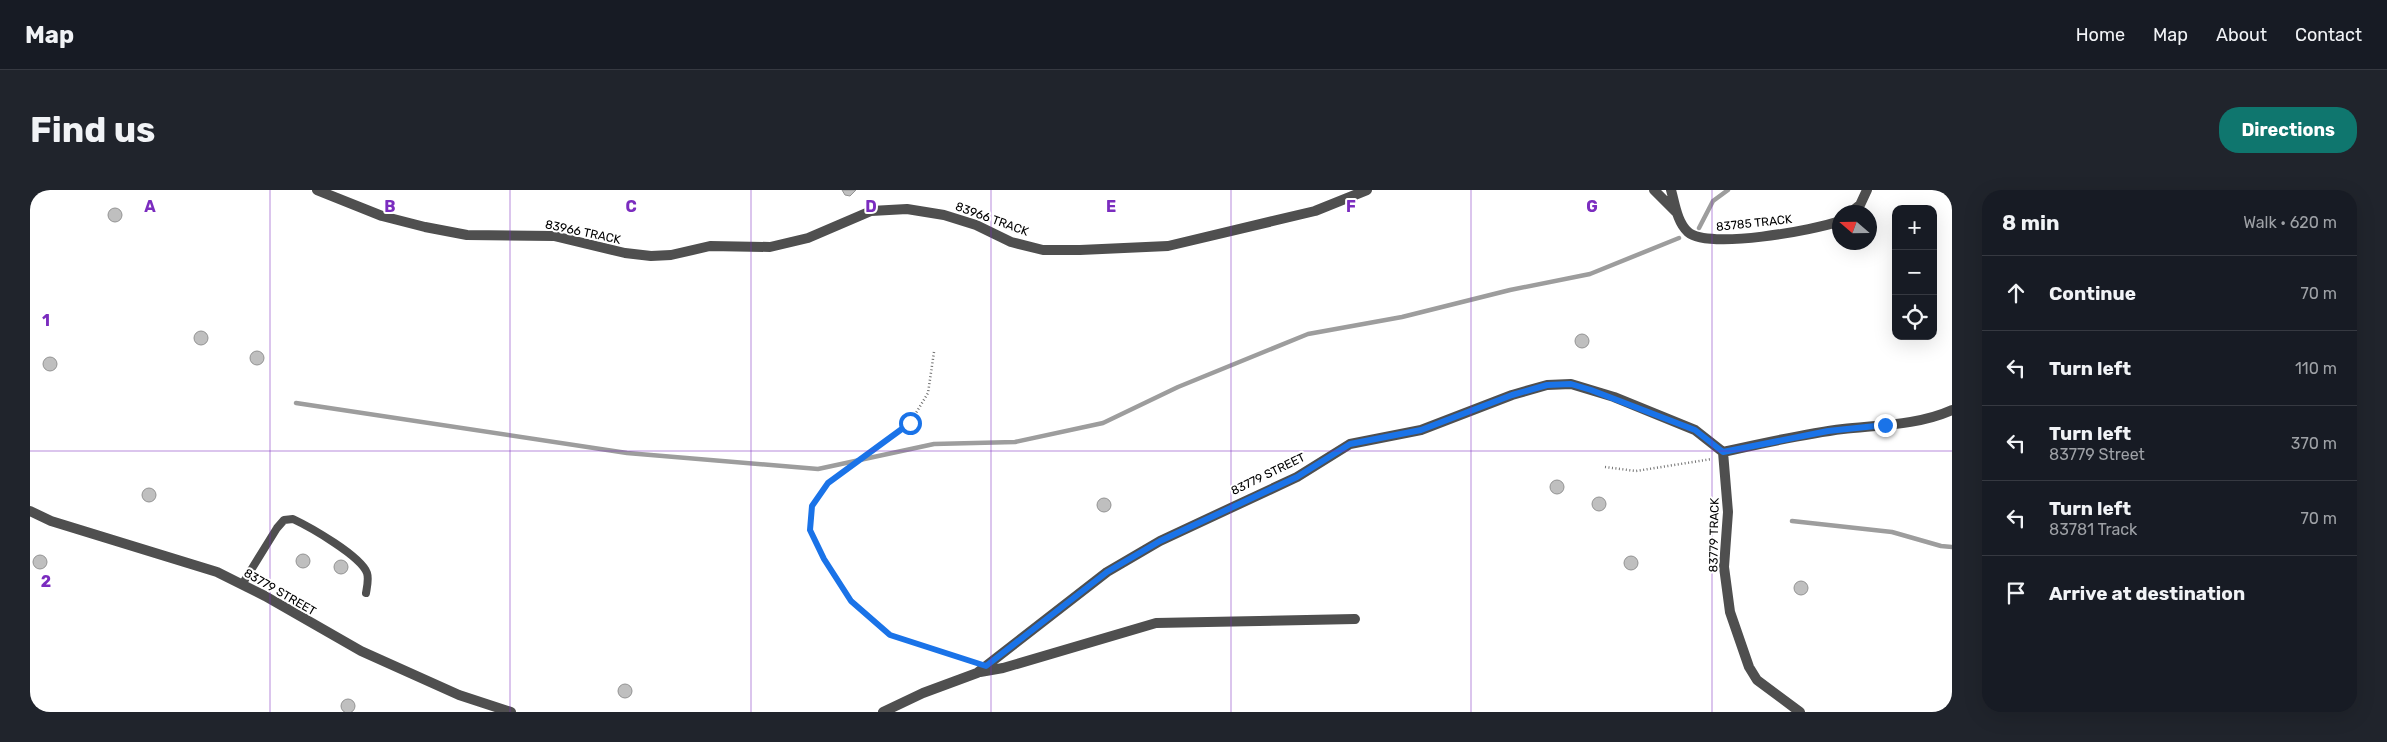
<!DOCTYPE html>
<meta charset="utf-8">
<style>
:root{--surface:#171b24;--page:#20242c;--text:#f1f3f6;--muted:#9ea1a6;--line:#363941;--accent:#0f766e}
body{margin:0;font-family:Rubik,sans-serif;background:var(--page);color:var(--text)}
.controls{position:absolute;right:15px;top:15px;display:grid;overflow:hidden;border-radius:10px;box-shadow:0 5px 20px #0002}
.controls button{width:45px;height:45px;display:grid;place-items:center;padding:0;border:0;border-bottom:1px solid var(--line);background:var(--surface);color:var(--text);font:25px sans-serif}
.compass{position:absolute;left:1802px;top:15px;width:45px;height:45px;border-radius:50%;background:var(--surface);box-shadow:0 5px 20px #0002;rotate:290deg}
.stop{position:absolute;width:15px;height:15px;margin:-11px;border:4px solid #1a73e8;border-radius:50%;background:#fff}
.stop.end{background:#1a73e8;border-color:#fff;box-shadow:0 1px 5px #0008}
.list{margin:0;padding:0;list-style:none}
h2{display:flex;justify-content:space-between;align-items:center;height:65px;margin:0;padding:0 20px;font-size:21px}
h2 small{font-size:16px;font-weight:400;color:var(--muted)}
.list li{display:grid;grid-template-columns:32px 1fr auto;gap:15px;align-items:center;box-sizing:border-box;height:75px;padding:0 20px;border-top:1px solid var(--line)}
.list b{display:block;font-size:19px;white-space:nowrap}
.list p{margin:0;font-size:16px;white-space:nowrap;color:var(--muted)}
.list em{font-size:16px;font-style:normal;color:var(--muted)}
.icon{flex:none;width:28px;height:28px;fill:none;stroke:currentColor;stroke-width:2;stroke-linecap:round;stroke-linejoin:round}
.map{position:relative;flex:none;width:1922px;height:522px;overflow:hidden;border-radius:20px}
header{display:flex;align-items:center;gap:30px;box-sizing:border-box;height:70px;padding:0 25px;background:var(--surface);border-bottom:1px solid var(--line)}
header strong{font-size:24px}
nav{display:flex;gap:28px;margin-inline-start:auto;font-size:18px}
.intro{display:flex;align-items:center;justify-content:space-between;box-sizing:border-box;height:120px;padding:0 30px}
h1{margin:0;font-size:35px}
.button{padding:12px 22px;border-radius:20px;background:var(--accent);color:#fff;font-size:18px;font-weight:700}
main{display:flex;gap:30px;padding:0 30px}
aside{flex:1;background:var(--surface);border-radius:20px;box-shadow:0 5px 20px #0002}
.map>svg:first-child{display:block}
</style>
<header>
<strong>Map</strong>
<nav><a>Home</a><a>Map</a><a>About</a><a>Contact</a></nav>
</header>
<div class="intro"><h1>Find us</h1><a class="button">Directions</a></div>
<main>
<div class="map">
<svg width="1922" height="522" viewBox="0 0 1922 522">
<rect width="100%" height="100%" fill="#fff"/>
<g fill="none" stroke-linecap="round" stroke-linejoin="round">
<!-- stream -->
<path stroke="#9d9d9d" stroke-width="4.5" d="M1669,38L1683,11L1698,0
M266,213L597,263L788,279L904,254L985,252L1073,233L1148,197L1278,144L1372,127L1480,100L1560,84L1649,48
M1762,331L1862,342L1911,356L1922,357"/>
</g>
<!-- building -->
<path fill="#bfbfbf" stroke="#939393" d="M812,0H826L820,6L815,5Z
M78 25a7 7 0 1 1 14 0a7 7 0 1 1-14 0Z
M164 148a7 7 0 1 1 14 0a7 7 0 1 1-14 0Z
M1545 151a7 7 0 1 1 14 0a7 7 0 1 1-14 0Z
M220 168a7 7 0 1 1 14 0a7 7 0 1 1-14 0Z
M13 174a7 7 0 1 1 14 0a7 7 0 1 1-14 0Z
M1520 297a7 7 0 1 1 14 0a7 7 0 1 1-14 0Z
M112 305a7 7 0 1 1 14 0a7 7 0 1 1-14 0Z
M1562 314a7 7 0 1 1 14 0a7 7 0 1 1-14 0Z
M1067 315a7 7 0 1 1 14 0a7 7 0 1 1-14 0Z
M266 371a7 7 0 1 1 14 0a7 7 0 1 1-14 0Z
M3 372a7 7 0 1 1 14 0a7 7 0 1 1-14 0Z
M1594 373a7 7 0 1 1 14 0a7 7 0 1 1-14 0Z
M304 377a7 7 0 1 1 14 0a7 7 0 1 1-14 0Z
M1764 398a7 7 0 1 1 14 0a7 7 0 1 1-14 0Z
M588 501a7 7 0 1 1 14 0a7 7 0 1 1-14 0Z
M311 516a7 7 0 1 1 14 0a7 7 0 1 1-14 0Z"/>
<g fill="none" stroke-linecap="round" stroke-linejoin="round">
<!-- path -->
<path stroke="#717171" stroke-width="2.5" stroke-dasharray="1 2.5" stroke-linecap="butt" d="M904,162L898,203L880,233L798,293L782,316L780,340L794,369L821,411L860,445L943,471
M1575,277L1606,281L1682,269"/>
<!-- lane -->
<path stroke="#4f4f4f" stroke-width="8" d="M213,393L247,338L254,330L263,329C280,337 331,366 337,383C339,389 337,397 336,403"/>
<!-- street -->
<path stroke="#4f4f4f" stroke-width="10" d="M287,0L352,26L395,37L437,45L524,46L595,63L621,66L641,65L680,56L740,57L778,48L841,21L877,19L914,25L946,35L981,52L1013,60H1050L1138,56L1285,21L1337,0
M1624,0L1646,22
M1641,0C1645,14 1647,32 1658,42C1678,60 1785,40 1810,31
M1821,22L1830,15L1837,0
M1693,262L1698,322L1694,377L1700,422L1719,477L1727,490L1770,522
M1693,262C1733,253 1773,244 1813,239C1849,235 1889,235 1922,220
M0,321L21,331L187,382L235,406L331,461L429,505L481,522
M950,482L973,478L1126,433L1325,429
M853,522L893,503L947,483L1077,382L1130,351L1267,287L1320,254L1391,240L1482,205L1517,195L1541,194L1584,207L1665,240L1693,262"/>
</g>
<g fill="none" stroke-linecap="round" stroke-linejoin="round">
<!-- route -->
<path stroke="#1a73e8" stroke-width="6" d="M880,233L798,293L782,316L780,340L794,369L821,411L860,445L956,476L1077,382L1130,351L1267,287L1320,254L1391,240L1482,205L1517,195L1541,194L1561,200L1665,240L1693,262L1798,241L1855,235"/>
</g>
<!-- grid -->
<path fill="none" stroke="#7b2cbf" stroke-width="1" stroke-opacity="0.55" d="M240,0V522M480,0V522M721,0V522M961,0V522M1201,0V522M1441,0V522M1682,0V522M0,261H1922"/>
<g text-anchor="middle" stroke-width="4" stroke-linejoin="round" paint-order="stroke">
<!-- street labels -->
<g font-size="12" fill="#000" stroke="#fff">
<text transform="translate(962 29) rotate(20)" y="4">83966 TRACK</text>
<text transform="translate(1724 33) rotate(-6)" y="4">83785 TRACK</text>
<text transform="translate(553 42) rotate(12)" y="4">83966 TRACK</text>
<text transform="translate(1238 284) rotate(-26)" y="4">83779 STREET</text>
<text transform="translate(1684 345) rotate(-89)" y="4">83779 TRACK</text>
<text transform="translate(250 402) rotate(30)" y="4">83779 STREET</text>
</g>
</g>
<g font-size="16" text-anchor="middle" font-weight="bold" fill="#7b2cbf" stroke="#fff" stroke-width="4" stroke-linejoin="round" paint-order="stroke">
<text x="120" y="22">A</text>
<text x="360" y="22">B</text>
<text x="601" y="22">C</text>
<text x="841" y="22">D</text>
<text x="1081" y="22">E</text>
<text x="1321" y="22">F</text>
<text x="1562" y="22">G</text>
<text x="16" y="136">1</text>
<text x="16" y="397">2</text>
</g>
</svg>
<div class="controls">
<button>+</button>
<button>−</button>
<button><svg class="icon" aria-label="locate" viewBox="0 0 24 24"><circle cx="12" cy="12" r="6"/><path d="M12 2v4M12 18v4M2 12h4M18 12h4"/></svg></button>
</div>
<svg class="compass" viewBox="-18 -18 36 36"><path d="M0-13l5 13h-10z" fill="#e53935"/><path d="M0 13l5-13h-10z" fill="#9ea1a6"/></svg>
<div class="stop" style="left:880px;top:233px"></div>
<div class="stop end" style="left:1855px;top:235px"></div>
</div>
<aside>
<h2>8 min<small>Walk · 620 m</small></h2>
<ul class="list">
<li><svg class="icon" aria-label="ahead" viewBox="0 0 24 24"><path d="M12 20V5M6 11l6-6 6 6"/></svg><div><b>Continue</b></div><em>70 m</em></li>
<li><svg class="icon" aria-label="left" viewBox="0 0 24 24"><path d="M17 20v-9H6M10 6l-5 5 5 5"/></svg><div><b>Turn left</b></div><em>110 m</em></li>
<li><svg class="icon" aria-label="left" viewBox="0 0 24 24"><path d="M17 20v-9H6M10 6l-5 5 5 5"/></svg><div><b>Turn left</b><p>83779 Street</p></div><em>370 m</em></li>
<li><svg class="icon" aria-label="left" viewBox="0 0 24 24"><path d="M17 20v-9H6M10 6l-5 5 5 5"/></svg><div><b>Turn left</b><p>83781 Track</p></div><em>70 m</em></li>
<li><svg class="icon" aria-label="arrive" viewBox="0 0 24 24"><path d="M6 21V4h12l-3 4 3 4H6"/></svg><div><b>Arrive at destination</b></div></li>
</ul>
</aside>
</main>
